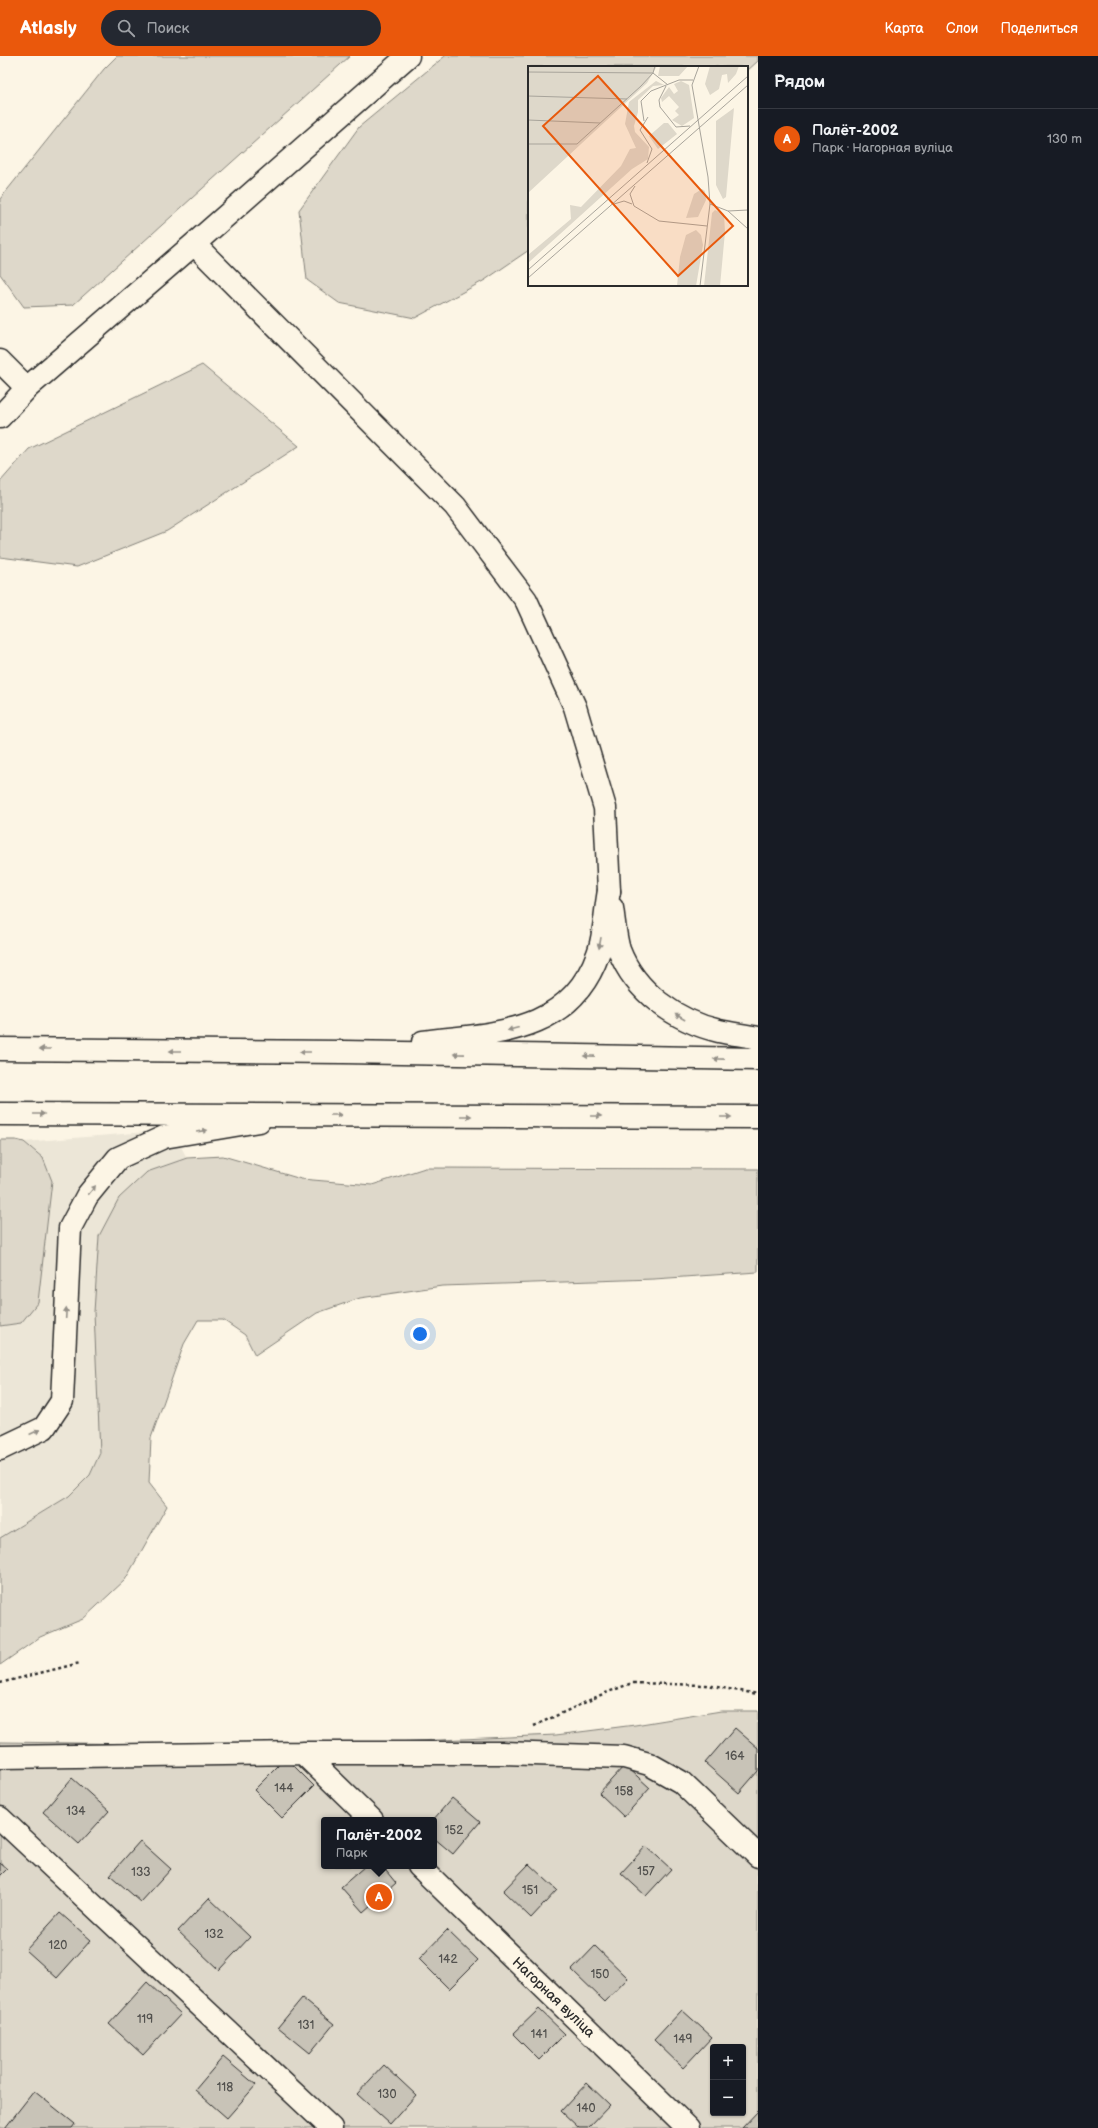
<!DOCTYPE html>
<html lang="ru">
<meta charset="utf-8">
<style>
:root{--surface:#171b24;--page:#242831;--text:#f1f3f6;--muted:#9ea1a6;--line:#363941;--accent:#ea580c}
body{margin:0;font-family:"Balsamiq Sans",sans-serif;background:var(--page);color:var(--text)}
.controls{position:absolute;right:12px;bottom:12px;display:grid;overflow:hidden;border-radius:4px;box-shadow:0 1px 3px #0004}
.controls button{width:36px;height:36px;display:grid;place-items:center;padding:0;border:0;border-bottom:1px solid var(--line);background:var(--surface);color:var(--text);font:20px sans-serif}
.you{position:absolute;left:420px;top:1278px;width:14px;height:14px;margin:-10px;border:3px solid #fff;border-radius:50%;background:#1a73e8;box-shadow:0 0 0 6px #1a73e833}
.badge{display:grid;place-items:center;width:26px;height:26px;border-radius:50%;background:var(--accent);color:#fff;font-size:13px;font-weight:700}
.pin{position:absolute;translate:-50% -50%;border:2px solid #fff;box-shadow:0 1px 4px #0006}
.popup{position:absolute;left:321px;top:1761px;width:116px;height:52px;box-sizing:border-box;display:grid;place-content:center;border-radius:4px;background:var(--surface);filter:drop-shadow(0 1px 3px #0005);font-size:13px;white-space:nowrap;color:var(--muted)}
.popup b{font-size:15px;color:var(--text)}
.popup::after{content:'';position:absolute;left:50%;top:100%;margin-left:-8px;border:8px solid transparent;border-top-color:var(--surface)}
.list{margin:0;padding:0;list-style:none}
h2{display:flex;justify-content:space-between;align-items:center;height:52px;margin:0;padding:0 16px;font-size:17px}
h2 small{font-size:13px;font-weight:400;color:var(--muted)}
.list li{display:grid;grid-template-columns:26px 1fr auto;gap:12px;align-items:center;box-sizing:border-box;height:60px;padding:0 16px;border-top:1px solid var(--line)}
.list b{display:block;font-size:15px;white-space:nowrap}
.list p{margin:0;font-size:13px;white-space:nowrap;color:var(--muted)}
.list em{font-size:13px;font-style:normal;color:var(--muted)}
.icon{flex:none;width:22px;height:22px;fill:none;stroke:currentColor;stroke-width:2;stroke-linecap:round;stroke-linejoin:round}
.map{position:relative;flex:none;width:758px;height:2072px;overflow:hidden}
header{display:flex;align-items:center;gap:24px;box-sizing:border-box;height:56px;padding:0 20px;background:var(--accent);color:#fff}
header strong{font-size:19px}
nav{display:flex;gap:22px;margin-inline-start:auto;font-size:14px}
.search{width:280px;height:36px;background:var(--page);display:flex;align-items:center;gap:10px;box-sizing:border-box;padding:0 14px;border-radius:22px;color:var(--muted);font-size:15px}
main{display:flex}
aside{flex:1;background:var(--surface)}
.map>svg:first-child{display:block}
</style>
<header>
<strong>Atlasly</strong>
<div class="search"><svg class="icon" aria-label="search" viewBox="0 0 24 24"><circle cx="10" cy="10" r="6"/><path d="M15 15l6 6"/></svg>Поиск</div>
<nav><a>Карта</a><a>Слои</a><a>Поделиться</a></nav>
</header>
<main>
<div class="map">
<svg width="758" height="2072" viewBox="0 0 758 2072">
<rect width="100%" height="100%" fill="#fcf5e5"/>
<filter id="ink" filterUnits="userSpaceOnUse"><feTurbulence type="fractalNoise" baseFrequency=".025" numOctaves="2"/><feDisplacementMap in="SourceGraphic" scale="8" xChannelSelector="R" yChannelSelector="G"/><feConvolveMatrix kernelMatrix="1 2 1 2 8 2 1 2 1" color-interpolation-filters="sRGB"/></filter>
<g filter="url(#ink)">
<!-- built -->
<path fill="#ece6d7" d="M172,1074L187,1102L147,1116L99,1349L100,1397L90,1419L69,1440L0,1482V1270L21,1267L43,1102L24,1086Z"/>
<!-- green -->
<path fill="#ded8ca" stroke="#84827a" fill-rule="evenodd" d="M117,0H350L73,249L24,251L0,218V143L104,13Z
M445,0H758V5L747,15V11H529V194L485,224L415,262L339,247L307,224L299,154L359,71Z
M202,309L299,390L167,475L77,511L0,501V426L29,393Z
M0,1084H16L24,1086L43,1102L52,1125L38,1246L21,1267L0,1270Z
M223,1100L301,1123L372,1129L425,1112L758,1113V1216L654,1223L442,1230L360,1242L317,1257L255,1299L245,1279L223,1264H198L184,1288L151,1382L149,1427L167,1450L125,1524L83,1563L40,1581L0,1609V1482L69,1440L90,1419L100,1397L94,1256L99,1180L119,1142L147,1116L187,1102Z
M721,1655H758V2072H0V1686L299,1690L556,1679L635,1669ZM324,1764H434V1810H324ZM713,1991H743V2057H713Z"/>
<!-- building -->
<path fill="#c8c3b7" stroke="#2b2b2b" d="M735,1672L758,1692V1715L739,1737L705,1707Z
M286,1702L314,1730L282,1762L254,1734Z
M625,1709L650,1732L624,1761L599,1737Z
M72,1722L109,1755L79,1788L43,1756Z
M452,1742L480,1766L453,1798L434,1782L433,1764Z
M140,1785L171,1813L141,1846L110,1819Z
M646,1790L671,1813L646,1840L621,1817Z
M0,1807L7,1813L0,1820Z
M529,1808L557,1834L531,1862L503,1835Z
M365,1810H382L396,1827L363,1856L341,1831Z
M209,1842L250,1881L219,1914L178,1875Z
M60,1857L91,1884L57,1922L26,1894Z
M447,1874L478,1904L449,1933L419,1903Z
M595,1890L628,1922L605,1946L572,1914Z
M147,1926L181,1958L143,1999L109,1968Z
M302,1942L334,1968L310,1997L278,1971Z
M539,1953L565,1978L539,2004L513,1978Z
M682,1954L712,1981L683,2012L654,1984Z
M223,2001L256,2029L227,2062L195,2034Z
M384,2009L416,2039L390,2068L357,2038Z
M587,2027L610,2049L588,2072H579L561,2055Z
M34,2035L75,2068L72,2072H5Z
M758,2055V2072H742Z"/>
<g fill="none" stroke-linecap="round" stroke-linejoin="round">
<defs>
<path id="minor" d="M0,305L27,332
M0,1393L44,1372L62,1345L70,1172L87,1140L118,1102L164,1081L259,1065
M303,1697L372,1764
M0,1701L303,1697H502L624,1701L649,1708L681,1726L758,1800
M0,1762L331,2072
M419,1810L688,2072"/>
<path id="major" d="M194,188L455,450L526,544L575,651L605,752L609,835
M0,361L27,332L194,188L408,0"/>
<path id="highway" d="M612,852C614,865 615,881 619,894C635,936 676,965 719,975C732,978 745,979 758,982
M423,986C494,977 570,978 598,898C605,879 605,855 609,835
M0,993L344,996L758,1003
M0,1058L758,1061"/>
</defs>
<!-- minor casing -->
<use href="#minor" stroke="#2b2b2b" stroke-width="25"/>
<!-- major casing -->
<use href="#major" stroke="#2b2b2b" stroke-width="25"/>
<!-- highway casing -->
<use href="#highway" stroke="#2b2b2b" stroke-width="25"/>
<!-- path -->
<path stroke="#2b2b2b" stroke-width="2.5" stroke-dasharray="3 3" stroke-linecap="butt" d="M0,1627L80,1607
M534,1670L603,1638L632,1627L706,1629L758,1638"/>
<!-- minor -->
<use href="#minor" stroke="#fcf5e5" stroke-width="22"/>
<!-- major -->
<use href="#major" stroke="#fcf5e5" stroke-width="22"/>
<!-- highway -->
<use href="#highway" stroke="#fcf5e5" stroke-width="22"/>
</g>
<!-- one-way arrows -->
<defs><path id="oneway-solid" d="M-6-.8H1V-3.2L6.5 0L1 3.2V.8H-6Z"/></defs>
<g fill="#949088">
<use href="#oneway-solid" transform="translate(600 887) rotate(100)"/>
<use href="#oneway-solid" transform="translate(680 961) rotate(-150)"/>
<use href="#oneway-solid" transform="translate(513 973) rotate(165)"/>
<use href="#oneway-solid" transform="translate(45 993) rotate(-180)"/>
<use href="#oneway-solid" transform="translate(175 995) rotate(-180)"/>
<use href="#oneway-solid" transform="translate(305 996) rotate(-180)"/>
<use href="#oneway-solid" transform="translate(459 998) rotate(-179)"/>
<use href="#oneway-solid" transform="translate(589 1000) rotate(-179)"/>
<use href="#oneway-solid" transform="translate(719 1003) rotate(-179)"/>
<use href="#oneway-solid" transform="translate(39 1058)"/>
<use href="#oneway-solid" transform="translate(336 1059)"/>
<use href="#oneway-solid" transform="translate(466 1060)"/>
<use href="#oneway-solid" transform="translate(596 1060)"/>
<use href="#oneway-solid" transform="translate(726 1061)"/>
<use href="#oneway-solid" transform="translate(202 1075) rotate(-9)"/>
<use href="#oneway-solid" transform="translate(92 1134) rotate(-51)"/>
<use href="#oneway-solid" transform="translate(66 1257) rotate(-87)"/>
<use href="#oneway-solid" transform="translate(35 1376) rotate(-25)"/>
</g>
</g>
<g text-anchor="middle" stroke-width="4" stroke-linejoin="round" paint-order="stroke">
<!-- number labels -->
<g font-size="12" fill="#52514e">
<text x="735" y="1704">164</text>
<text x="284" y="1736">144</text>
<text x="624" y="1739">158</text>
<text x="76" y="1759">134</text>
<text x="454" y="1778">152</text>
<text x="646" y="1819">157</text>
<text x="141" y="1820">133</text>
<text x="530" y="1838">151</text>
<text x="214" y="1882">132</text>
<text x="58" y="1893">120</text>
<text x="448" y="1907">142</text>
<text x="600" y="1922">150</text>
<text x="145" y="1967">119</text>
<text x="306" y="1973">131</text>
<text x="539" y="1982">141</text>
<text x="683" y="1987">149</text>
<text x="225" y="2035">118</text>
<text x="387" y="2042">130</text>
<text x="586" y="2056">140</text>
</g>
<!-- street labels -->
<g font-size="14" fill="#2b2b2b" stroke="#fcf5e5">
<text transform="translate(554 1941) rotate(44)" y="5">Нагорная вуліца</text>
</g>
</g>
<!-- overview -->
<g transform="translate(528 10)">
<rect width="220" height="220" fill="#fcf5e5"/>
<path d="M0,0H129L119,17L0,127ZM132,0H160L151,10H130ZM182,0H211L208,8L200,17L199,8L194,9L191,23L182,29L177,18ZM128,15L136,19L125,20L110,34V46L106,60L107,66L121,81L120,93L104,103L0,197V189L43,153L42,139L53,141L93,100L102,83L108,82L97,58L101,36ZM153,15L161,19L166,52L154,60L144,54L151,49L147,45L151,41L141,30L134,36L133,32L141,21L146,28L150,25L146,18ZM206,42L198,131L195,133L188,119V55ZM136,57H140L149,68L130,83L121,70ZM174,123L177,125L178,134L170,151L158,152L166,128ZM187,144L196,148L197,166L192,220H176L184,147ZM168,164L173,169L175,179L168,220H149L152,191L158,169Z" fill="#ded8ca"/>
<path fill="none" stroke="#a8a49b" stroke-width="1" d="M171,0L164,19L180,111L182,138L172,220M0,6L125,7L140,19M138,20L131,34L132,41L148,61L162,60M0,30L99,33M0,54L72,57M116,55L113,35L123,25L151,14H165M0,78H49L113,20L125,7L127,0M119,97L124,83L112,64L120,51M86,138L96,135L104,138M182,138L200,145L220,163M106,140L131,155L179,160M106,140L102,128L107,120M200,145L220,144M0,204L220,10M0,212L220,19"/>
<path fill="#e8590c" fill-opacity="0.15" stroke="#e8590c" stroke-width="2" d="M70,10L205,160L150,210L15,60Z"/>
<rect width="220" height="220" fill="none" stroke="#2b2b2b" stroke-width="2"/>
</g>
</svg>
<div class="controls">
<button>+</button>
<button>−</button>
</div>
<div class="you"></div>
<div class="pin badge" style="left:379px;top:1841px">A</div>
<div class="popup"><b>Палёт-2002</b>Парк</div>
</div>
<aside>
<h2>Рядом<small></small></h2>
<ul class="list">
<li><span class="badge">A</span><div><b>Палёт-2002</b><p>Парк · Нагорная вуліца</p></div><em>130 m</em></li>
</ul>
</aside>
</main>
